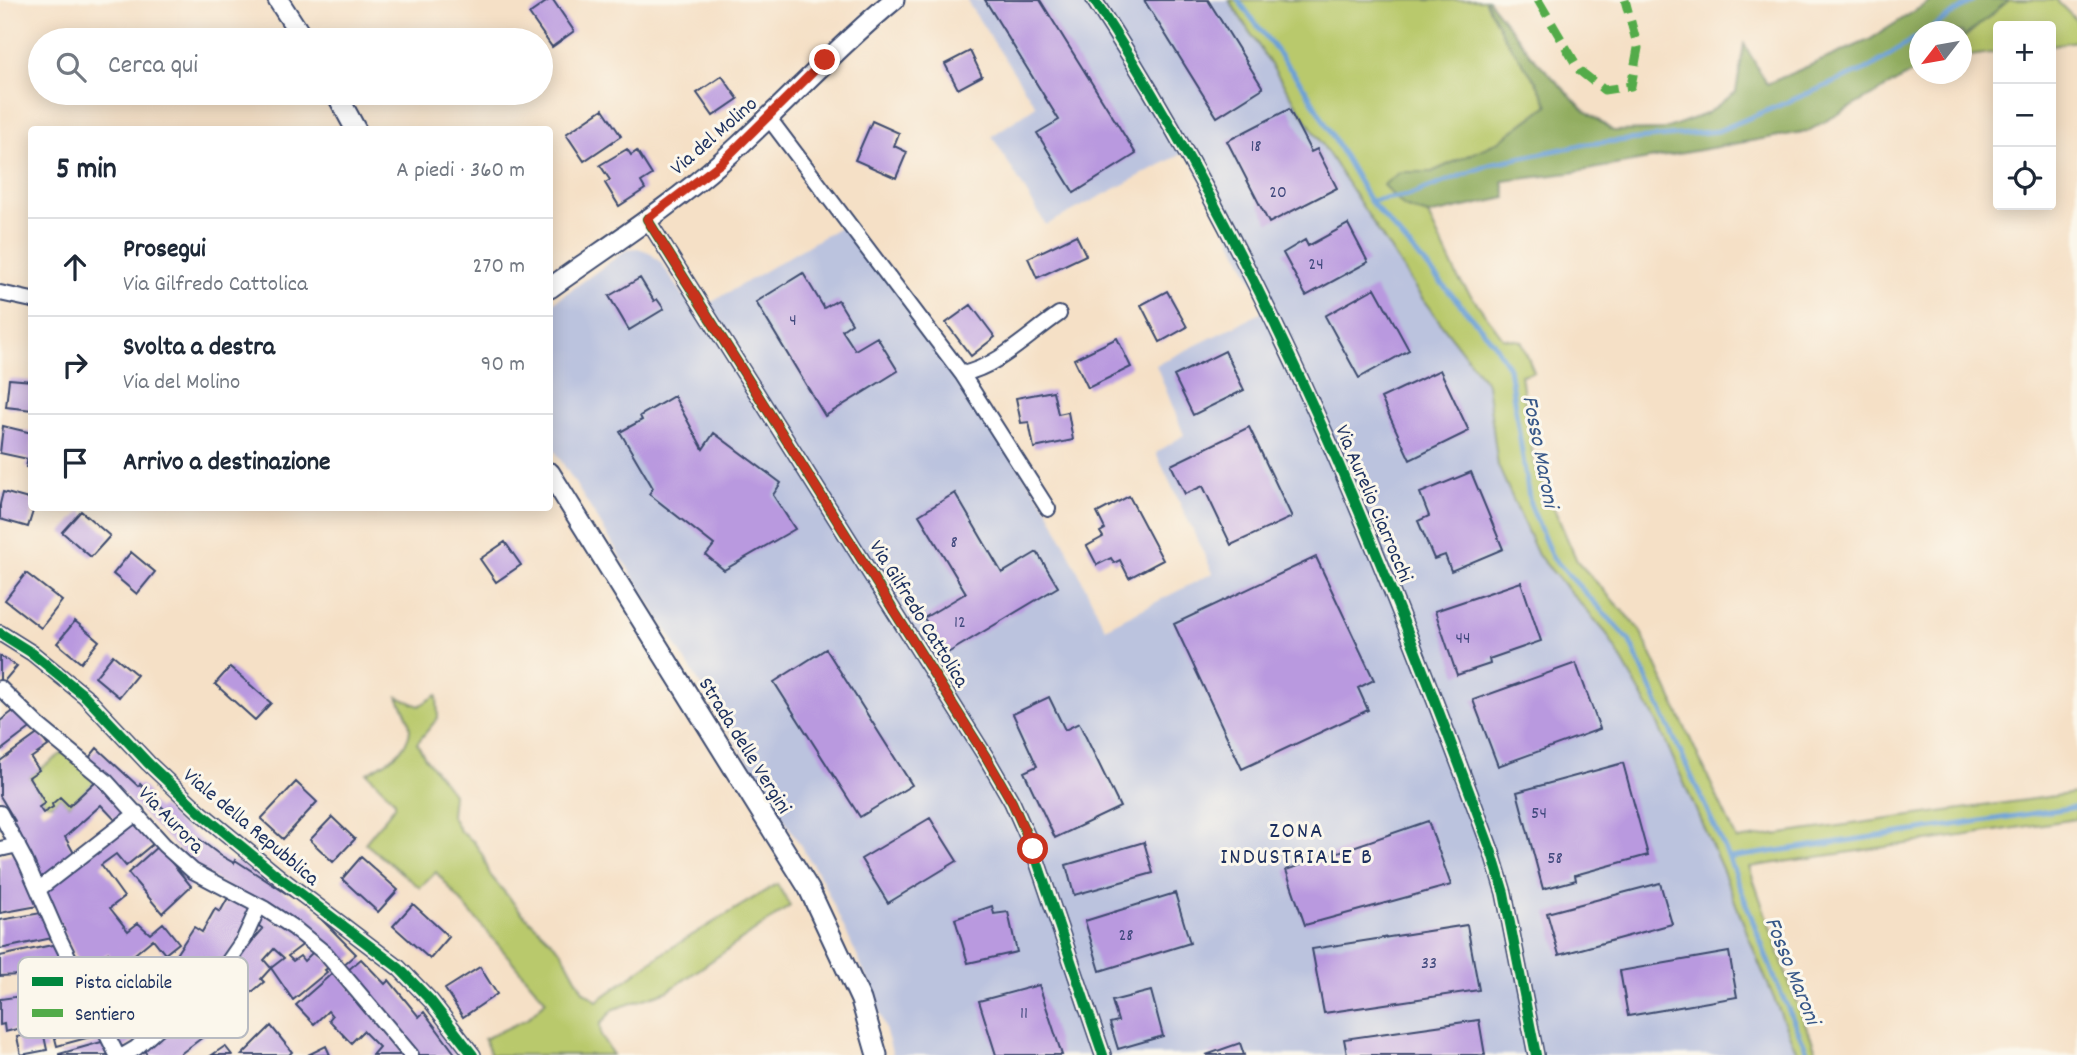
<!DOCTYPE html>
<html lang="it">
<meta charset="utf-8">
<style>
:root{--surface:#fff;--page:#f6f6f7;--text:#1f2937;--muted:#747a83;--line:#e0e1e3}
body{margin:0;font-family:Dekko,sans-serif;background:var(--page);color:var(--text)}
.controls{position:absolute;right:21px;top:21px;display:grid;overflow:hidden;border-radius:7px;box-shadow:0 4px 18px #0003}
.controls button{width:63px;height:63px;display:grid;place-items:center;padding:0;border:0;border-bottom:2px solid var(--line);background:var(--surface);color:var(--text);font:35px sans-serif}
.compass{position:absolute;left:1909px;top:21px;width:63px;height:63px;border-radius:50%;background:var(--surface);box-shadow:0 4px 18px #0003;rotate:239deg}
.stop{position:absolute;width:21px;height:21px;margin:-16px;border:5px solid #c8321e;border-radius:50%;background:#fff}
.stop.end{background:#c8321e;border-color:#fff;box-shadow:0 2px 7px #0008}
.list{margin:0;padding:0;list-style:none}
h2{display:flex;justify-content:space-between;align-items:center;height:91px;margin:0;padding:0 28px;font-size:30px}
h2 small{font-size:23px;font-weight:400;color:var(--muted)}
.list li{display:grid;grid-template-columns:46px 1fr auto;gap:21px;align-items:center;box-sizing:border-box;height:98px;padding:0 28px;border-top:2px solid var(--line)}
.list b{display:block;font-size:26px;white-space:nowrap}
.list p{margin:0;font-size:23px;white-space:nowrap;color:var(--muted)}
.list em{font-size:23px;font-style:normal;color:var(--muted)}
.icon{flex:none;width:38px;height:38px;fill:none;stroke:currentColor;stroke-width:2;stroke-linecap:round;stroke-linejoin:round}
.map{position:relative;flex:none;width:2077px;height:1055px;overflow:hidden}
.search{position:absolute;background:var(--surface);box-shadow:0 4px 18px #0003;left:28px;top:28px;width:525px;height:77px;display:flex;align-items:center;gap:18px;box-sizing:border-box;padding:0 24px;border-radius:38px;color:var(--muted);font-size:26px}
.panel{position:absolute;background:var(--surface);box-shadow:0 4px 18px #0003;left:28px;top:126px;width:525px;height:385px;border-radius:7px}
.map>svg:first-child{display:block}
</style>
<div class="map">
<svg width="2077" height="1055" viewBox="0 0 2077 1055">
<rect width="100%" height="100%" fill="#fbf7ec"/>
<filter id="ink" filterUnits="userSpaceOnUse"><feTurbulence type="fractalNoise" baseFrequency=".0143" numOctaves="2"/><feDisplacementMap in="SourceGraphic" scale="14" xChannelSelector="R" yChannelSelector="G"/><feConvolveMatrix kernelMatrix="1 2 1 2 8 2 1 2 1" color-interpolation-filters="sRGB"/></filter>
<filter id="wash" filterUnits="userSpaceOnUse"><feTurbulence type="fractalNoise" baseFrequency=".00686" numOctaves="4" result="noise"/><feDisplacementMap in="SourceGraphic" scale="28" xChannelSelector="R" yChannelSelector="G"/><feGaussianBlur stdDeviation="1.57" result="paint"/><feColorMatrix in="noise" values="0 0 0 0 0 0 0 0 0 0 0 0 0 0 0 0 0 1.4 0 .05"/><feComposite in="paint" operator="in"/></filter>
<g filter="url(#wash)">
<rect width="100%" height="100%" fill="#f5e0c6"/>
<!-- industrial -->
<path fill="#bbc3de" d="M966,0H1229L1421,297L1487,384L1498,466L1538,555L1607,634L1657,722L1723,871L1759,963L1798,1055H893L874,993L822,880L550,443V305L628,249L638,248L649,252L661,263L695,312L848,222L1048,509L1105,628L1213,573L1156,453L1184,435L1156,365L1267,310L1187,151L1046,225L992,136L1036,106Z"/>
<!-- green -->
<path fill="#b9c96c" stroke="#6a7c65" stroke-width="2" d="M1229,0H1485L1503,35L1537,83L1548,105L1498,142L1432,172H1400L1404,207L1428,215L1458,278L1503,338L1521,341L1534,372L1521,375L1534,463L1577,561L1640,630L1737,840L2077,793V819L1749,867L1794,996L1818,1055H1798L1759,963L1723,871L1657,722L1607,634L1538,555L1498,466L1487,384L1421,297Z
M2009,0H2056L2077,21V41L2051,45V26H1998V52L1962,57V39Z
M437,695L438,718L417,743L424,756L453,794L451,815L460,831L474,842L483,856L490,875L522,913L561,950L583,991L597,1001L666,951L777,884L790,906L668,991L614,1009L600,1024L601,1036L613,1055H491L484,1039L527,1019L546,1001L436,872L420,888L365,843L395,806V801L367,773C385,763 416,747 409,722C407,713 401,704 398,697L419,706Z
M64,752L97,780L69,806L60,797L52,804L45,803L29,777Z"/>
<!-- forest -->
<path fill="#92ad60" stroke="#566e5f" stroke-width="2" d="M1485,0H1488L1531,55L1583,109L1613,131L1662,130L1706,114L1736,92L1744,44L1767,84L1869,40L1932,0H2009L1962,39V32H1920L1919,69L1808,131L1570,173L1503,181L1506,198L1428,215L1404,207L1383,185L1400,172H1432L1498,142L1548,105L1537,83L1503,35Z"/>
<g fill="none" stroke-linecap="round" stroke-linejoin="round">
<!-- stream -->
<path stroke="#6ba0d7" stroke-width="5" d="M1238,0L1306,90L1370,201L1493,342L1509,368L1530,504L1552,557L1629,640L1729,858L1776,982L1809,1055
M1925,32L1974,0
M1370,201L1410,195L1494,163L1586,144L1718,131L1871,67L1920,35
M1729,858L2077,807"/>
</g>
<g id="blocks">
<!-- building -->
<path fill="#b999df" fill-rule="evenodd" d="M549,0H553L574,31L552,47L529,14Z
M985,0H1040L1136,154L1074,193L1037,133L1059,120Z
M1144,0H1208L1263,88L1217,117Z
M970,51L982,76L958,89L945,64Z
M722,76L738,99L713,116L697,93Z
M603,109L621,136L584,161L566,134Z
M1289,109L1311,152L1317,149L1337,188L1269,223L1227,141Z
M872,121L899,133L894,146L907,152L896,178L855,160Z
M627,149L631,155L637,151L652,175L641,182L645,189L619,206L605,183L610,180L600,165Z
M1348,224L1368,262L1306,296L1283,253L1305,240L1308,246Z
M1076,235L1086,255L1037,278L1028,258Z
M803,273L824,308L838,300L852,323L842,330L855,350L877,337L898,371L825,416L756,302Z
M640,278L654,301L657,299L664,309L629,330L609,296Z
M1375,288L1409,350L1359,378L1325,316Z
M1167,291L1187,327L1160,342L1141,305Z
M971,305L995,337L971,356L946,323Z
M1117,338L1131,367L1088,388L1074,359Z
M1225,351L1244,390L1193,415L1174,376Z
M1440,370L1469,431L1410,460L1381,398Z
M9,379L32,381V410L6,407Z
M1053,391L1058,414L1068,412L1073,440L1034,448L1029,422L1021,423L1016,398Z
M674,396L703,449L714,433L781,483L773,495L795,529L724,570L706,555L714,545L649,494L653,488L620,432L642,420L640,416Z
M3,426L32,433V469L26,467L28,459L0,453Z
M1249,427L1292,517L1231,545L1203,486L1185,494L1171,465Z
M1471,472L1503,549L1451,571L1445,555L1434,559L1418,521L1429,516L1420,493Z
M3,492L32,500V508H34L28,527L0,519V504Z
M955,493L1002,573L1037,552L1058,587L946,654L924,618L966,593L919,515Z
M1129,496L1163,560L1129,578L1120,560L1114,563L1111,558L1097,565L1087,546L1103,537L1100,532L1105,529L1097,513Z
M81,511L110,536L91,557L62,532Z
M505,542L521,565L496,582L480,559Z
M131,552L155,572L137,594L113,574Z
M1316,557L1374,680L1358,688L1368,710L1242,769L1174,624Z
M26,573L62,601L41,628L5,600Z
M1521,582L1541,641L1489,659L1490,664L1457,675L1435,611Z
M75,621L99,641L81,663L57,643Z
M826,649L912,785L860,817L774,682Z
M113,655L137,675L119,697L95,677Z
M0,656L17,666L0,686Z
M1576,663L1600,729L1498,766L1473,700Z
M230,667L271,703L255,720L215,684Z
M1049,697L1065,730L1079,723L1120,807L1055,838L1024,772L1037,766L1013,714Z
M16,709L33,726L0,751V721Z
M39,733L48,746L31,758L39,770L29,777L45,803L39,807L43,813L53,807L52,804L60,797L69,806L97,780L129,813L117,822L101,805L65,837L75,855L41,881L12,822L15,821L0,796V761Z
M97,748L138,786L140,784L149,793L145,796L158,809L161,806L178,823L220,855L234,863L235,860L304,905L305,903L317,911L315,913L356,954L342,966L192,863L88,759Z
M1623,763L1648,855L1575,875L1576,880L1543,889L1517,792Z
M296,782L317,802L283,839L261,819Z
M332,817L355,839L333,862L310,840Z
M134,818L154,843L126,866L116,854L101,865L124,897L110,908L128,931L138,923L150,934L163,923L179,943L165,954L153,939L130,958L152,980L173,959L194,927L202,932L215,909L220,912L229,896L254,907L245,932L219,968L122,1051L44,890ZM108,953L112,960L103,966L99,959ZM130,988L149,1013L141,1018L123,994Z
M930,818L957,861L888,903L861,859Z
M1428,821L1451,885L1305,925L1286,870Z
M1144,842L1153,873L1074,895L1066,865Z
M158,846L191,886L162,913L128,873Z
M18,852L38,906L0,913V857Z
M361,857L398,890L378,912L342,879Z
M1660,883L1672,924L1559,955L1547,913Z
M1175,893L1190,943L1100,971L1085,921Z
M413,904L449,937L430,959L393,926Z
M992,906L994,914L1008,912L1017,952L968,963L955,919Z
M261,912L305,943L288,956L293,961L300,956L304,961L315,950L332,965L325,970L327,972L293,1000L271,968L284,958L274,949L264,960L271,968L261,979L264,982L229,1011L232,1014L223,1022L179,1055H147L143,1048L243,961L239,956L263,929L255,923Z
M41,913L52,938L0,949V920Z
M1467,925L1479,990L1324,1013L1312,949Z
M57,944L75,982L41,988V985L22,988L20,975L0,976V956Z
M1729,952L1737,997L1628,1016L1620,971Z
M361,959L385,984L389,980L419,1017L424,1012L456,1055H416L347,971Z
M480,967L497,994L463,1017L445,989Z
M336,970L407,1055H372L379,1047L363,1031L351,1043L329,1020L332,1016L328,1011L314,1024L296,1005Z
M1039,985L1062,1055H996L979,1001Z
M79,988L101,1034L57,1046L49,1015L25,1024V1027L5,1032L4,1024L0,1025V999Z
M1151,991L1163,1036L1118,1049L1110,1023L1118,1021L1112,1001Z
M1479,1020L1485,1055H1347L1344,1039Z
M271,1026L292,1052L289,1055H242Z
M43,1031L47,1050L21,1055L17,1037Z
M105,1041L112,1055H59V1054Z
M1240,1043L1244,1055H1206Z
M225,1046L232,1055H212Z
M326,1046L330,1055H308Z"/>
</g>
</g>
<g filter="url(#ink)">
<use href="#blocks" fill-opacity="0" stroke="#3c4a6e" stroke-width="2"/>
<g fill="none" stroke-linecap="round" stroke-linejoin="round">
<defs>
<path id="street" d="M1094,0C1266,263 1384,559 1492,853L1504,893L1536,1055
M768,117L962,374L1048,509
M647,219L986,757L1012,802L1033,849L1103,1055
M0,293L32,300
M962,374C999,366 1028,335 1059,314
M0,633L32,653L85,696L148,763L201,813L279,877L399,968L431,1001L473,1055
M0,688L39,726L106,781L164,845L193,871L265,909L294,928L326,954L411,1055
M0,813L25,860L60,940L117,1055
M0,849L18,845
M39,889L137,813
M124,1055L136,1048L222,971L244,939L259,906"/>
<path id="secondary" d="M278,0L304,40
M336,93L356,130
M550,288C607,247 669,208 722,161C781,109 833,50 894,0
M550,473L809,889L861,1000L877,1055"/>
</defs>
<!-- street casing -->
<use href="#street" stroke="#3c4a6e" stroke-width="18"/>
<!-- secondary casing -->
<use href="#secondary" stroke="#3c4a6e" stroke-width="23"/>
<!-- street -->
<use href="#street" stroke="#fff" stroke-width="14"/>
<!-- secondary -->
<use href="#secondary" stroke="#fff" stroke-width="19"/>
<!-- quiet -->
<path stroke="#52ab49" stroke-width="9" stroke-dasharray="18 9" stroke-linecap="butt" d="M1538,0L1580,71L1604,90L1631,86L1638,48L1625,0"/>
<defs>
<path id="cycleway" d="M1094,0C1266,263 1384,559 1492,853L1504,893L1536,1055
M647,219L986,757L1012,802L1033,849L1103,1055
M0,633L32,653L85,696L148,763L201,813L279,877L399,968L431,1001L473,1055"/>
</defs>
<!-- cycleway casing -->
<use href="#cycleway" stroke="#fbf7ec" stroke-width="15"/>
<!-- cycleway -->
<use href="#cycleway" stroke="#00873e" stroke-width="10"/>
</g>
</g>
<g fill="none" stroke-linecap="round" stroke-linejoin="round" filter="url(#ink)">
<!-- route -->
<path stroke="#c8321e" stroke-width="9" d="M825,60L721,163L647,219L986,757L1012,802L1033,849"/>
</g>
<g text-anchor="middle" stroke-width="6" stroke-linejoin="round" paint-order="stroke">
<!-- number labels -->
<g font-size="18" fill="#424a7e">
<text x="1256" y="151">18</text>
<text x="1278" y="197">20</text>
<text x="1316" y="269">24</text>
<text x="793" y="325">4</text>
<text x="954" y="547">8</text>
<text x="960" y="627">12</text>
<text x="1463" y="643">44</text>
<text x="1539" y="818">54</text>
<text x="1555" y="863">58</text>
<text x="1126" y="940">28</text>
<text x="1429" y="968">33</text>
<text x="1024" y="1018">11</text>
</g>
<!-- street labels -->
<g font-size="21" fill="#1b2f5e" stroke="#fbf7ec">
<text transform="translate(713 135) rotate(-41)" y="7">Via del Molino</text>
<text transform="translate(1375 503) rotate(67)" y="7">Via Aurelio Ciarrocchi</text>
<text transform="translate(920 613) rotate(58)" y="7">Via Gilfredo Cattolica</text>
<text transform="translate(746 745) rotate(58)" y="7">Strada delle Vergini</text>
<text transform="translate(172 819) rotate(46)" y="7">Via Aurora</text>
<text transform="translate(252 826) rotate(40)" y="7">Viale della Repubblica</text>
</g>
<!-- water labels -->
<g font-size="23" font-style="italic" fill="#375788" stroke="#fbf7ec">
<text transform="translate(1542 451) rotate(79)" y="8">Fosso Maroni</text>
<text transform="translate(1794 970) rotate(68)" y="8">Fosso Maroni</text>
</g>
<!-- neighbourhood labels -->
<g font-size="23" letter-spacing="2" fill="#1b2f5e" stroke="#fbf7ec">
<text x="1297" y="837">ZONA<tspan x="1297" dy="26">INDUSTRIALE B</tspan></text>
</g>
</g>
<!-- legend -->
<rect x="18" y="957" width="230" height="81" rx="10" fill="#fbf7ec" stroke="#b8bbc1" stroke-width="2"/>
<rect x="32" y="977" width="31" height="9" fill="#00873e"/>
<rect x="32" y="1009" width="31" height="8" fill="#52ab49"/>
<g font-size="19" fill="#1b2f5e">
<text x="75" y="988">Pista ciclabile</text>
<text x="75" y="1020">Sentiero</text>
</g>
</svg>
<div class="controls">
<button>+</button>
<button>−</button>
<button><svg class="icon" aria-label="locate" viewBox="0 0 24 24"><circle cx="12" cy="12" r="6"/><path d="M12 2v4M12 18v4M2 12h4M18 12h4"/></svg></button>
</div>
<svg class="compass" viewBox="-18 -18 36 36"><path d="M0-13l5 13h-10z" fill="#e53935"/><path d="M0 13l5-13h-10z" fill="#747a83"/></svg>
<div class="stop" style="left:1033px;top:849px"></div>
<div class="stop end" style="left:825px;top:60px"></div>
<div class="search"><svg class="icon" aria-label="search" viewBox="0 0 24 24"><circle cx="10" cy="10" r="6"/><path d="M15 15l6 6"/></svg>Cerca qui</div>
<section class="panel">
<h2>5 min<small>A piedi · 360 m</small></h2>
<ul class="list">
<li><svg class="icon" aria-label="ahead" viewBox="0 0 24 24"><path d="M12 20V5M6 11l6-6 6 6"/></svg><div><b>Prosegui</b><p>Via Gilfredo Cattolica</p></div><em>270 m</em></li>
<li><svg class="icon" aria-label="right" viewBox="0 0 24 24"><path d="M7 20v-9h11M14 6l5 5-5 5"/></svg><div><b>Svolta a destra</b><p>Via del Molino</p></div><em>90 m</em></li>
<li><svg class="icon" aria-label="arrive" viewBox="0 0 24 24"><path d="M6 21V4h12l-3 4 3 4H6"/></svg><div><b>Arrivo a destinazione</b></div></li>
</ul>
</section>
</div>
